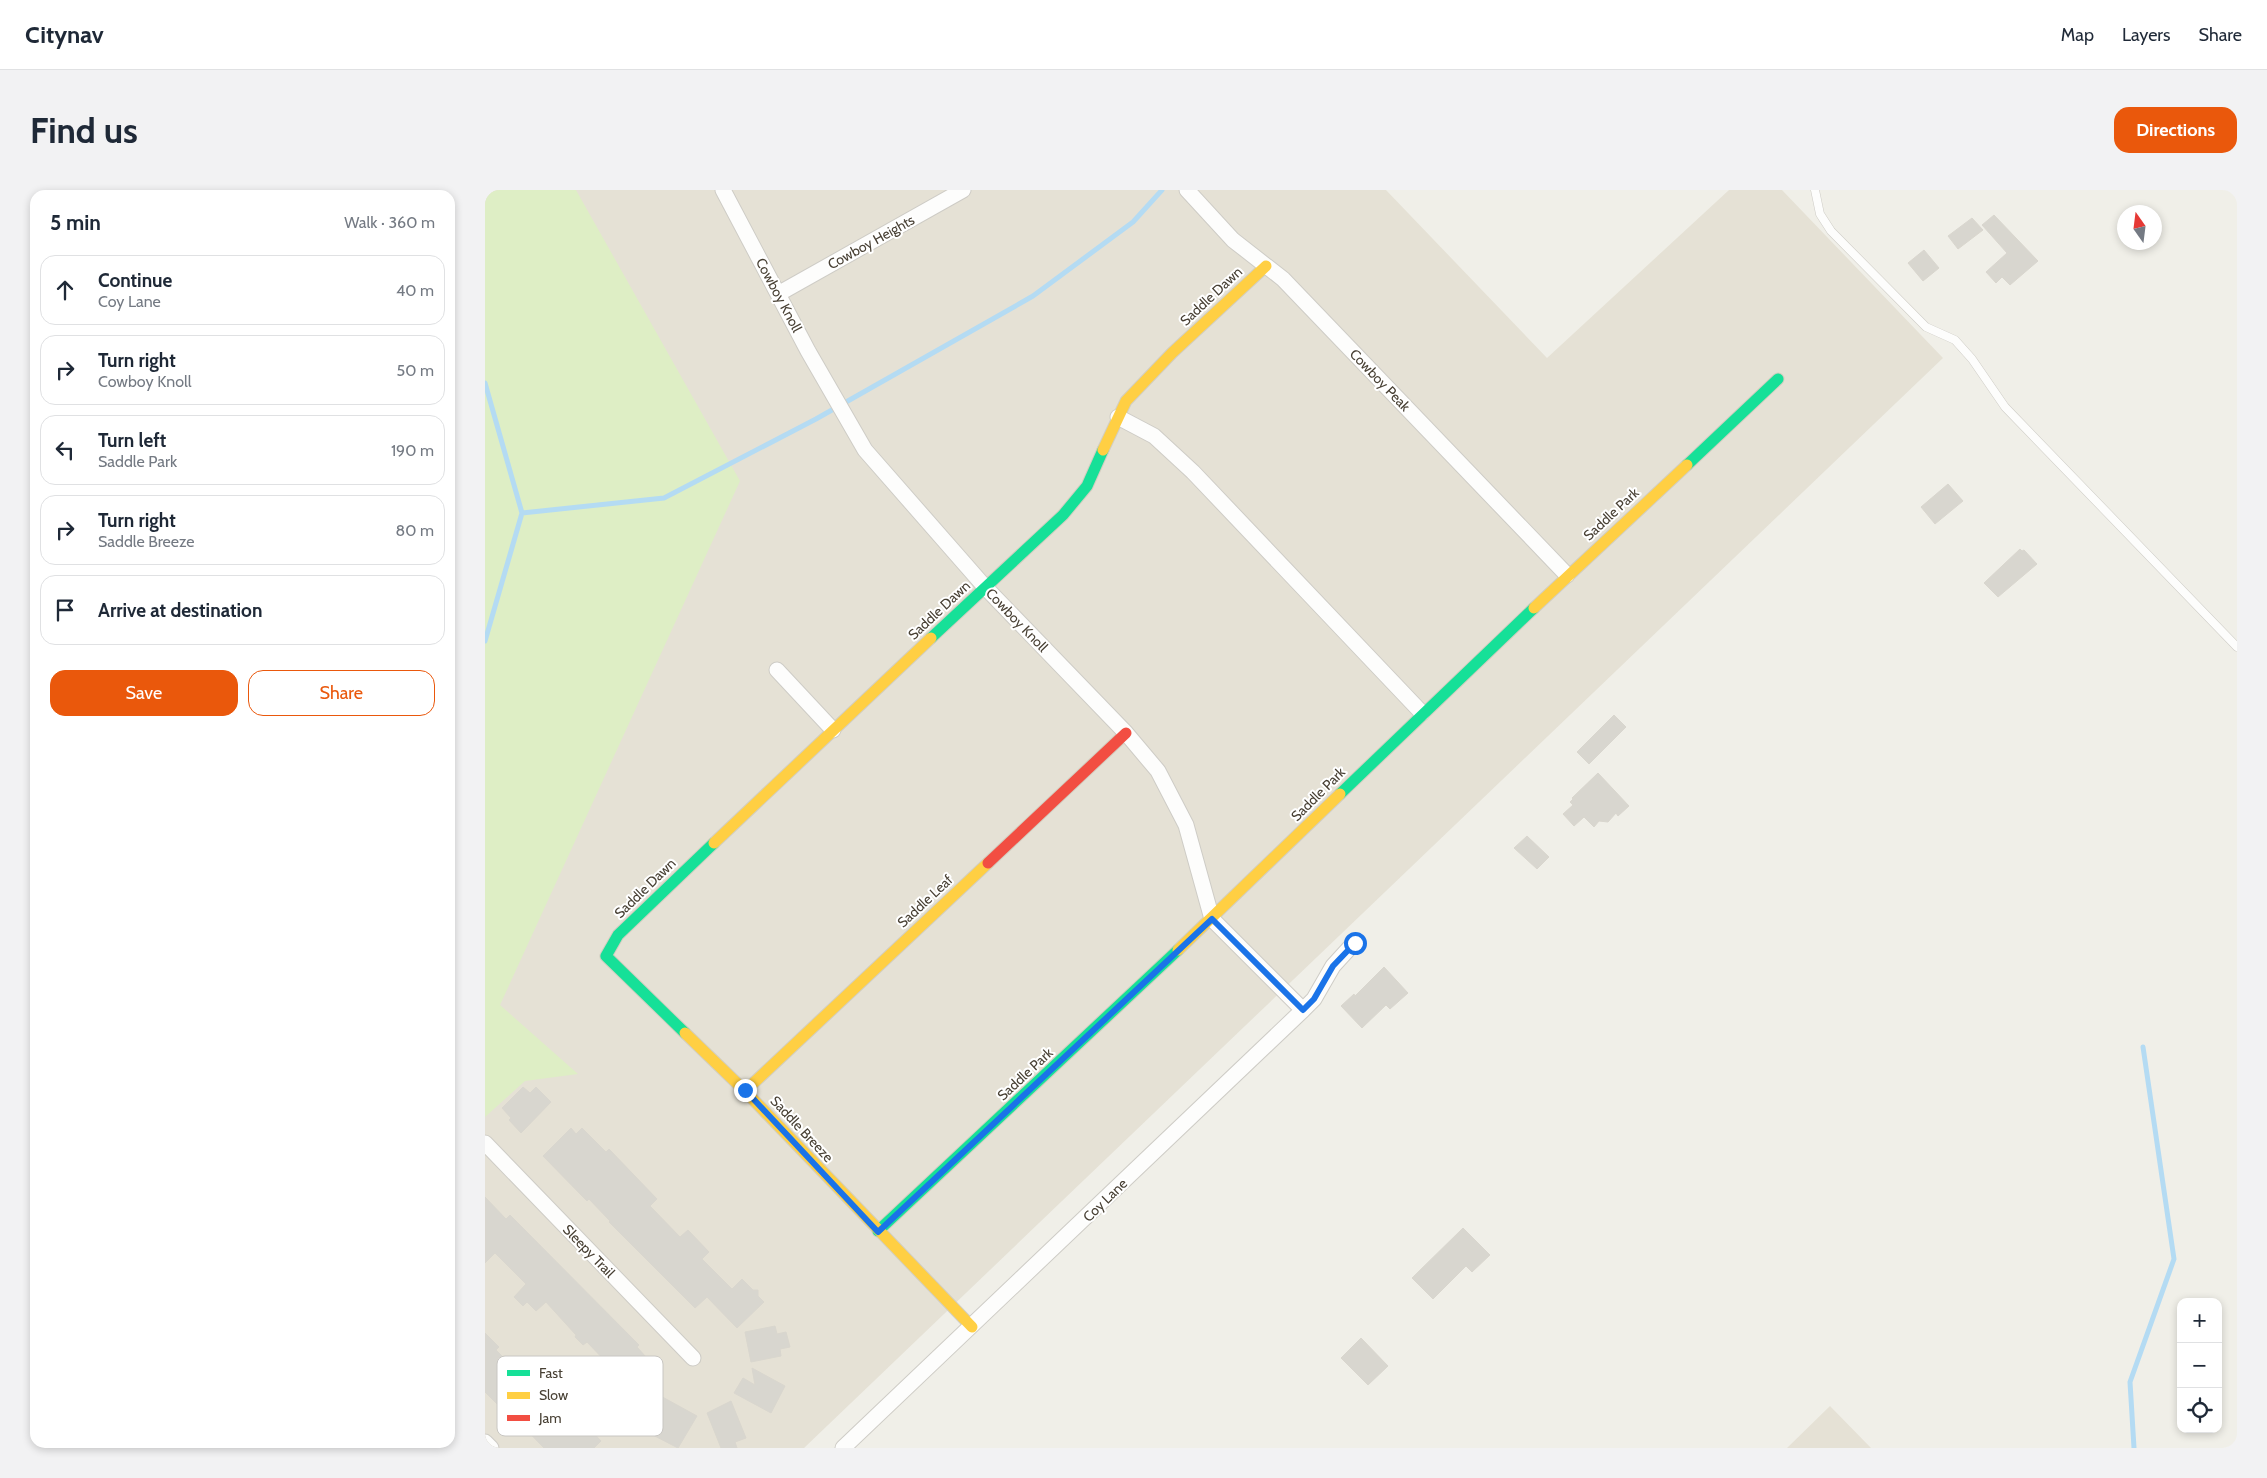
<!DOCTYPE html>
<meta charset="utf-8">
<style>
:root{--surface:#fff;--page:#f2f2f3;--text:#1f2937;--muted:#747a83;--line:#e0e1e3;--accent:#ea580c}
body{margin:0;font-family:Cabin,sans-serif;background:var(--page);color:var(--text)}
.controls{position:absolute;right:15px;bottom:15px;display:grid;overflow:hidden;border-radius:10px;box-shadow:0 2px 8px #0003}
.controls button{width:45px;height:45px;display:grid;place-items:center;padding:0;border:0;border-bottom:1px solid var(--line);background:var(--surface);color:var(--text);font:25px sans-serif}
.compass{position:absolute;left:1632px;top:15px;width:45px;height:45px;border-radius:50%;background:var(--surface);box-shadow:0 2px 8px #0003;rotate:346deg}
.stop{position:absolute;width:15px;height:15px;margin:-11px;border:4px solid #1a73e8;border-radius:50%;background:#fff}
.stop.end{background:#1a73e8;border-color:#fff;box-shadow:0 1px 5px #0008}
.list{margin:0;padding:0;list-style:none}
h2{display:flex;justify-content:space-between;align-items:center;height:65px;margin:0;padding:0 20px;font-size:21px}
h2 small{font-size:16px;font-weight:400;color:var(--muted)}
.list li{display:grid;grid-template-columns:32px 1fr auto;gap:15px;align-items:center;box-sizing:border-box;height:70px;margin:0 10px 10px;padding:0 10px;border:1px solid var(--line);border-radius:15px}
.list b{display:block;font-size:19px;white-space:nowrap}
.list p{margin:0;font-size:16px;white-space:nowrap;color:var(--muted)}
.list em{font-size:16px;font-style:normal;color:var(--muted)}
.actions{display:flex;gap:10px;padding:15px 20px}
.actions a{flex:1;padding:11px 0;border:1px solid var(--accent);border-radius:15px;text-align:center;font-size:18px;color:var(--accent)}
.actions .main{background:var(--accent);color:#fff}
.icon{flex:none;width:28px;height:28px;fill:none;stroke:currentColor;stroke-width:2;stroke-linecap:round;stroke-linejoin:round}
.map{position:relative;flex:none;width:1752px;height:1258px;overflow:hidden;border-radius:15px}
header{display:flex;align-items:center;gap:30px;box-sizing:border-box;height:70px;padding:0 25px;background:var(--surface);border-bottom:1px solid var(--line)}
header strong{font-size:24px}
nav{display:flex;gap:28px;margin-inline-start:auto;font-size:18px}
.intro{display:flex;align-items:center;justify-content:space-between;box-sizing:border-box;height:120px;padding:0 30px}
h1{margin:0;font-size:35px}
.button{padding:12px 22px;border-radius:15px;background:var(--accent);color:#fff;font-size:18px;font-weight:700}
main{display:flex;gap:30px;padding:0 30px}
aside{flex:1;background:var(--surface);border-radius:15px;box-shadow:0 2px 8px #0003}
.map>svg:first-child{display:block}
</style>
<header>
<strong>Citynav</strong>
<nav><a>Map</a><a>Layers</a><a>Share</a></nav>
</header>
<div class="intro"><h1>Find us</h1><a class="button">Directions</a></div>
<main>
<aside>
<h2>5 min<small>Walk · 360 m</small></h2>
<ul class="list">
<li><svg class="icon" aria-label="ahead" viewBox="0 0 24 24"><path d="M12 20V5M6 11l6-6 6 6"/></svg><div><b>Continue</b><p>Coy Lane</p></div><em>40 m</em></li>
<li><svg class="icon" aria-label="right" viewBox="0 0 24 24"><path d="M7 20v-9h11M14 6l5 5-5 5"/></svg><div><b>Turn right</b><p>Cowboy Knoll</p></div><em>50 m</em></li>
<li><svg class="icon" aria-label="left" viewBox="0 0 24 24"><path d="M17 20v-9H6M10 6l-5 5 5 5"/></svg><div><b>Turn left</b><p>Saddle Park</p></div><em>190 m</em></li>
<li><svg class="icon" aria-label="right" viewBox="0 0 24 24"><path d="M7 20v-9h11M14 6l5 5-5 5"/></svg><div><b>Turn right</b><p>Saddle Breeze</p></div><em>80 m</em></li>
<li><svg class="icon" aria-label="arrive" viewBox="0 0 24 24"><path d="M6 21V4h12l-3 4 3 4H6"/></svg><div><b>Arrive at destination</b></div></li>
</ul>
<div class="actions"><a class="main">Save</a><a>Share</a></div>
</aside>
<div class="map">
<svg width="1752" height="1258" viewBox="0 0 1752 1258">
<rect width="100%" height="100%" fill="#f0efe8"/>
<!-- residential -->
<path fill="#e5e1d5" d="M0,0H901L1062,168L1244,0H1297L1458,168L319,1258H0Z
M1345,1216L1386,1258H1302Z"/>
<!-- green -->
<path fill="#deeec5" d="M0,0H91L255,291L15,815L93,884L40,891L0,927Z"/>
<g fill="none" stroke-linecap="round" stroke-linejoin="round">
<!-- stream -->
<path stroke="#b4dbf3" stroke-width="5" d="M0,193L37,323L0,451
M37,323L179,308L331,229L548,106L648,32L677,0
M1649,1258L1645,1192L1689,1069L1658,857"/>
</g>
<!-- building -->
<path fill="#d8d6cf" stroke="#d9d6ce" d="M1509,25L1553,71L1525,95L1517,87L1511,93L1501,82L1522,63L1497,35Z
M1487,28L1498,40L1473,59L1463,46Z
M1439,60L1454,78L1438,91L1423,73Z
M1463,294L1478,311L1450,334L1436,317Z
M1535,359L1537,361L1539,360L1552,374L1513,407L1499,393Z
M1129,525L1141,537L1104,574L1092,562Z
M1113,583L1144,616L1133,626L1131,623L1123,632L1114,631L1109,637L1099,627L1089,636L1078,624L1088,615L1085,612L1088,609L1087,608Z
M1042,646L1064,667L1052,679L1029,658Z
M899,777L923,803L905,819L901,815L877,838L856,816L869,804L870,806Z
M38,897L45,903L51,897L66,912L36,943L24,930L26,928L17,918Z
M86,938L91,944L97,938L121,962L124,959L172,1009L165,1016L195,1047L203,1040L224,1062L217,1069L247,1099L257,1089L268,1100H273V1106L279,1112L252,1138L222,1107L210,1118L124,1032L125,1031L104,1009L102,1011L58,966Z
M0,1007L21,1029L25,1025L154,1155L152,1157L161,1167L151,1178L166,1194L161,1198L212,1226L193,1258L164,1243L141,1217L137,1221L129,1212L141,1201L120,1179L124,1175L102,1152L98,1155L90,1147L91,1145L61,1112L51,1121L42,1112L38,1116L29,1107L41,1094L10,1063L0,1073Z
M978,1038L1005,1065L987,1082L981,1076L948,1109L927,1088Z
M290,1136L292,1144L301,1142L305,1157L295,1159L296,1166L266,1172L260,1142Z
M0,1143L14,1157L11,1160L38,1187L36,1189L66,1220L71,1216L95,1240L100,1234L116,1251L109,1258H59L27,1225L25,1227L0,1202Z
M876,1148L903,1176L883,1195L856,1168Z
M267,1178L300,1196L286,1223L249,1203L258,1188L270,1195Z
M246,1211L261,1248L250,1252L252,1258H236L222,1223Z"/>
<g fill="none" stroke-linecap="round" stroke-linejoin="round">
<defs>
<path id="lane" d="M1330,0L1335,24L1346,41L1441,137L1470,150L1487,169L1520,217L1752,457"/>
<path id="street" d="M238,0L323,161L380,260L500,397L641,543L673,581L701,635L727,729L818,820
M702,0L748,50L798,89L1082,385
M293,104L478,0
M633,227L669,246L708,282L937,523
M292,480L348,540
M0,953L208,1168
M0,1252L6,1258
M358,1258L818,820L829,809L848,776L869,753"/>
<path id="fast" d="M1202,275L1293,189
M446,448L578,325L602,296L618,260
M855,604L1049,418
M200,843L121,766L133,745L229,653
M393,1041L693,760"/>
<path id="slow" d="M618,260L641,211L687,163L781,76
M1049,418L1202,275
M229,653L446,448
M693,760L855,604
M200,843L260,901L487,1137
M260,901L503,673"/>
<path id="jam" d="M503,673L641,543"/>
</defs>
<!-- lane casing -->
<use href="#lane" stroke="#ceccc6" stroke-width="9"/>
<!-- street casing -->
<use href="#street" stroke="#ceccc6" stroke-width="17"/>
<!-- fast casing -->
<use href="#fast" stroke="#d2cec0" stroke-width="13"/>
<!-- slow casing -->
<use href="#slow" stroke="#d2cec0" stroke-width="13"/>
<!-- jam casing -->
<use href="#jam" stroke="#d2cec0" stroke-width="13"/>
<!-- lane -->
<use href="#lane" stroke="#fdfdfc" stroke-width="8"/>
<!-- street -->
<use href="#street" stroke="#fdfdfc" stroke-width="15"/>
<!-- fast -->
<use href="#fast" stroke="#16e098" stroke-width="11"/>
<!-- slow -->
<use href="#slow" stroke="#ffcf43" stroke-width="11"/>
<!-- jam -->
<use href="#jam" stroke="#f24e42" stroke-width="11"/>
</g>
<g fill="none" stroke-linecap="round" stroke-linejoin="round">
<!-- route -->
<path stroke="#1a73e8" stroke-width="6" d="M260,900L393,1042L727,729L818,820L829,809L848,776L870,753"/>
</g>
<g text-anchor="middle" stroke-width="4" stroke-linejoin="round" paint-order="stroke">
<!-- street labels -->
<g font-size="14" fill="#484034" stroke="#fff">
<text transform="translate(386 52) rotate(-29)" y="5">Cowboy Heights</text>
<text transform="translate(294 105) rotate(62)" y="5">Cowboy Knoll</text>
<text transform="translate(726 106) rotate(-43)" y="5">Saddle Dawn</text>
<text transform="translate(895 190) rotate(46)" y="5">Cowboy Peak</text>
<text transform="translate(1126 324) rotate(-43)" y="5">Saddle Park</text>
<text transform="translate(454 420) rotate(-43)" y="5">Saddle Dawn</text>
<text transform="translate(532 430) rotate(46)" y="5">Cowboy Knoll</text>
<text transform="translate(833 604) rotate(-45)" y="5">Saddle Park</text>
<text transform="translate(160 698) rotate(-44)" y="5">Saddle Dawn</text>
<text transform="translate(440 711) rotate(-43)" y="5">Saddle Leaf</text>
<text transform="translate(540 884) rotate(-43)" y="5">Saddle Park</text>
<text transform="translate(317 939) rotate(47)" y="5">Saddle Breeze</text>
<text transform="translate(620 1010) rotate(-44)" y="5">Coy Lane</text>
<text transform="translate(104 1061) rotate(46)" y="5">Sleepy Trail</text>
</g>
</g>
<!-- legend -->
<rect x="12" y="1166" width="166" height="80" rx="8" fill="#fff" stroke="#c8c6c2" stroke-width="1"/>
<rect x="22" y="1180" width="23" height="6" fill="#16e098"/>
<rect x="22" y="1202" width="23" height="7" fill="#ffcf43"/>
<rect x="22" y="1225" width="23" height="6" fill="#f24e42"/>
<g font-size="14" fill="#484034">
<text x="54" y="1188">Fast</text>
<text x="54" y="1210">Slow</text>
<text x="54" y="1233">Jam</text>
</g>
</svg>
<div class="controls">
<button>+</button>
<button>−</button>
<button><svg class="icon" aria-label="locate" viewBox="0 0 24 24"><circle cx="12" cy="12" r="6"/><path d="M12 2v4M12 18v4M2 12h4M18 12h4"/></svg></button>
</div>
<svg class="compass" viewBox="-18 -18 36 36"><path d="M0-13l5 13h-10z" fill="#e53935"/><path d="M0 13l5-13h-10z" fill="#747a83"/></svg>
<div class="stop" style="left:870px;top:753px"></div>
<div class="stop end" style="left:260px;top:900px"></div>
</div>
</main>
